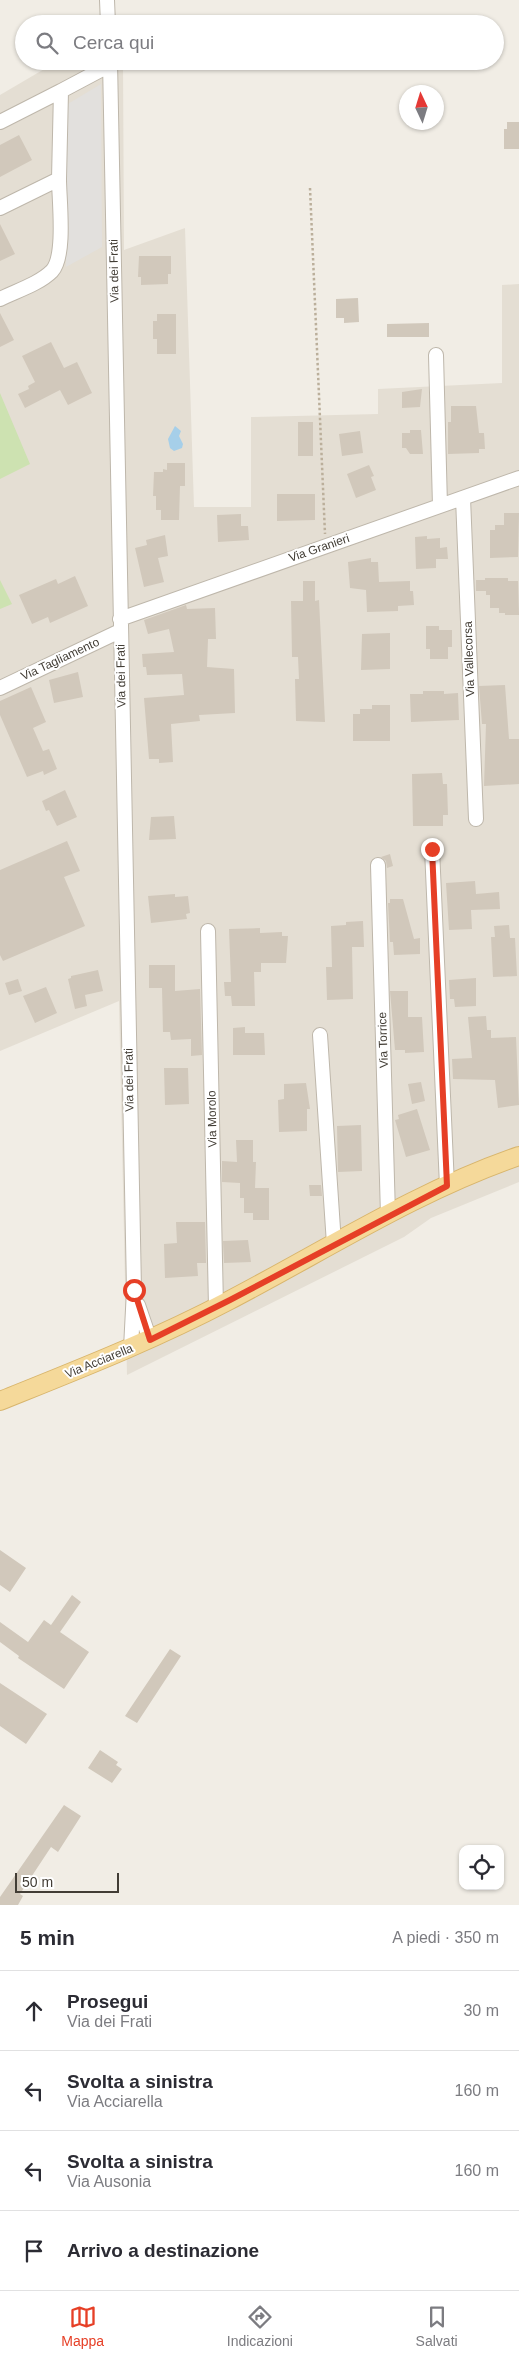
<!DOCTYPE html>
<html lang="it">
<meta charset="utf-8">
<style>
:root{--surface:#fff;--page:#f7f7f7;--text:#2b2b33;--muted:#7c7c81;--line:#e1e1e2;--accent:#e63f26}
body{margin:0;font-family:Helvetica,sans-serif;background:var(--page);color:var(--text)}
.controls{position:absolute;right:15px;bottom:15px;display:grid;overflow:hidden;border-radius:10px;box-shadow:0 1px 4px #0004}
.controls button{width:45px;height:45px;display:grid;place-items:center;padding:0;border:0;border-bottom:1px solid var(--line);background:var(--surface);color:var(--text);font:25px sans-serif}
.compass{position:absolute;left:399px;top:85px;width:45px;height:45px;border-radius:50%;background:var(--surface);box-shadow:0 1px 4px #0004;rotate:356deg}
.scale{position:absolute;left:15px;bottom:12px;width:104px;box-sizing:border-box;padding-left:5px;border:2px solid #423d35;border-top:0;font-size:14px;line-height:18px;white-space:nowrap;color:#423d35;-webkit-text-stroke:4px #fff;paint-order:stroke}
.stop{position:absolute;width:15px;height:15px;margin:-11px;border:4px solid #e63f26;border-radius:50%;background:#fff}
.stop.end{background:#e63f26;border-color:#fff;box-shadow:0 1px 5px #0008}
.list{margin:0;padding:0;list-style:none}
h2{display:flex;justify-content:space-between;align-items:center;height:65px;margin:0;padding:0 20px;font-size:21px}
h2 small{font-size:16px;font-weight:400;color:var(--muted)}
.list li{display:grid;grid-template-columns:32px 1fr auto;gap:15px;align-items:center;box-sizing:border-box;height:80px;padding:0 20px;border-top:1px solid var(--line)}
.list b{display:block;font-size:19px;white-space:nowrap}
.list p{margin:0;font-size:16px;white-space:nowrap;color:var(--muted)}
.list em{font-size:16px;font-style:normal;color:var(--muted)}
.icon{flex:none;width:28px;height:28px;fill:none;stroke:currentColor;stroke-width:2;stroke-linecap:round;stroke-linejoin:round}
.map{position:relative;flex:none;width:519px;height:1905px;overflow:hidden}
.search{position:absolute;background:var(--surface);box-shadow:0 1px 4px #0004;left:15px;right:15px;top:15px;height:55px;display:flex;align-items:center;gap:12px;box-sizing:border-box;padding:0 18px;border-radius:28px;color:var(--muted);font-size:19px}
.sheet{height:385px;background:var(--surface)}
nav{display:flex;justify-content:space-around;align-items:center;box-sizing:border-box;height:70px;border-top:1px solid var(--line);background:var(--surface);font-size:14px;color:var(--muted)}
nav a{display:grid;justify-items:center;gap:2px}
nav .on{color:var(--accent)}
.map>svg:first-child{display:block}
</style>
<div class="map">
<svg width="519" height="1905" viewBox="0 0 519 1905">
<rect width="100%" height="100%" fill="#f1ede5"/>
<!-- residential -->
<path fill="#e4ded3" d="M58,61H123L124,250L185,228L194,507H251V417L378,414V389L502,383V285L519,284V1182L431,1218L404,1237L127,1375L119,1001L0,1051V95Z"/>
<!-- green -->
<path fill="#cde2b1" d="M0,393L30,464L0,479Z
M0,580L12,604L0,609Z"/>
<!-- parking -->
<path fill="#e2e0dd" d="M101,84L102,247L66,267V105Z"/>
<!-- water -->
<path fill="#a6cfe9" d="M175,426L181,431L179,436L183,444L182,448L174,451L170,448L168,439Z"/>
<!-- building -->
<path fill="#d1c8bb" d="M507,122H519V149H504V129H507Z
M19,135L32,160L0,177V145Z
M0,224L15,254L0,261Z
M139,256H171V274H168V284L141,285V277H138Z
M358,298L359,322L344,323V318H336V299Z
M0,313L14,340L0,347Z
M157,314H176V354H157V339H153V321H157Z
M429,323V337H387V324Z
M51,342L64,368L77,362L92,393L68,405L60,390L25,408L18,394L29,389L28,386L35,382L22,356Z
M422,389L420,407L402,408V392Z
M451,406H476L479,433H484L485,449H479V453L448,454V422H451Z
M298,422H313V456H298Z
M410,430H421L423,454H410L406,448H402V433H410Z
M360,431L363,453L342,456L339,434Z
M167,463H185V486H180L179,520H161V510H156V496H153L154,472H163V469L167,470Z
M369,465L374,476L371,477L376,490L356,498L347,474Z
M277,494H315V520L277,521Z
M504,513H519L518,557L490,558V530H495V525H504Z
M241,514V526H248L249,540L218,542L217,515Z
M165,535L168,556L158,558L164,582L144,587L135,548L147,545L146,540Z
M427,536V539L440,538V548L447,547L448,559H436V568L416,569L415,537Z
M371,558V562H378L379,582L410,581V591H413L414,605L398,606V611L367,612L366,590L350,588L348,562Z
M75,576L88,606L50,623L48,617L32,624L19,595L56,579L58,584Z
M485,578H508V581H518L519,615H505V613H499V608H490V595H486V591H476V580H485Z
M303,581H315V601L319,600L325,722L296,721L295,679H299L298,657H292L291,601H303Z
M186,605L187,609L215,608L216,639H208L207,667L234,669L235,713L199,715L200,721L171,724L173,762L159,763V759H149L144,698L184,695L182,674L147,675L146,667H143L142,654L174,652L169,629L148,634L144,620Z
M426,626H439V630H452V647H448V659H430V649H426Z
M390,633V669L361,670L362,634Z
M78,672L83,697L54,703L49,680Z
M505,685L509,739H519V784L484,786L486,724H482L479,686Z
M31,687L46,722L33,728L43,751L49,749L57,769L44,775L43,771L27,777L0,715V701Z
M423,691H444V694L458,693L459,720L411,722L410,694H423Z
M372,705H390V741H353V714H360V709H372Z
M442,773L443,784H447L448,815H443V826H413L412,774Z
M65,790L77,817L57,826L49,810L46,811L42,801Z
M174,816L176,839L149,840L151,817Z
M67,841L80,871L64,877L85,926L3,961L0,955V870Z
M390,854L393,866L387,868L386,861L381,857Z
M475,881L476,894L499,892L500,909L471,910L472,929L449,930L446,883Z
M175,894V897L188,896L190,913L186,914L187,919L151,923L148,896Z
M390,899H403L414,939L420,938V954L394,955L393,942H390L388,903H390Z
M363,921L364,947H352L353,999L327,1000L326,967H332L331,926L346,925V922Z
M509,925L510,938H515L517,976L493,977L491,937H495L494,926Z
M260,928V933L282,932V936H288L286,963H261V972H254L255,1006H232L231,996H225L224,982H231L229,929Z
M149,965H175V991L200,989L202,1055L191,1056V1039L171,1040L170,1032H163L162,988H149Z
M98,970L103,991L85,995L87,1006L75,1009L68,979L71,978V976Z
M476,978V1006L455,1007L454,999H450L449,980Z
M18,979L22,991L9,995L5,983Z
M46,987L57,1013L35,1023L23,996Z
M390,991H408V1017H422L424,1052L405,1053V1050H395Z
M486,1016L487,1030H491V1038L516,1037L519,1105L498,1108L495,1080L453,1079L452,1059L472,1058L468,1017Z
M245,1027V1033H264L265,1055H233V1028Z
M164,1068H188L189,1104L165,1105Z
M421,1082L425,1101L412,1104L408,1084Z
M306,1083L310,1109H307V1131L279,1132L278,1100L284,1099V1084Z
M417,1109L430,1150L406,1157L395,1120L399,1119L398,1115Z
M361,1125L362,1171L338,1172L337,1126Z
M236,1140H253V1162H256L255,1188H269V1220H253V1213H244V1198H240V1183L222,1182V1161L237,1162Z
M309,1185H321L322,1196H310Z
M176,1222H205L206,1263H197L198,1276L165,1278L164,1244L177,1243Z
M248,1240L251,1262L224,1263L223,1241Z
M0,1550L26,1568L10,1592L0,1585Z
M72,1595L81,1602L60,1632L89,1652L64,1689L18,1658L19,1656L0,1642V1622L28,1642L44,1620L51,1625Z
M170,1649L181,1656L137,1723L125,1716Z
M0,1683L47,1714L26,1744L0,1726Z
M100,1750L118,1762L116,1765L122,1769L112,1783L88,1768Z
M64,1805L81,1816L58,1852L51,1847L20,1894L23,1896L18,1905H0V1897Z"/>
<g fill="none" stroke-linecap="round" stroke-linejoin="round">
<defs>
<path id="minor" d="M107,0L108,24
M110,61L134,1290L131,1348
M0,122L61,91
M0,208L59,179L61,91L110,65
M0,299C16,291 39,284 52,271C66,256 59,199 59,179
M436,355L440,506
M463,498L476,819
M120,619L519,478
M0,688L120,631
M432,849L447,1186
M378,865L388,1215
M208,931L216,1307
M320,1035L334,1244
M138,1305L150,1340"/>
<path id="major" d="M0,1401C77,1370 154,1340 228,1301C324,1251 417,1191 519,1156"/>
</defs>
<!-- minor casing -->
<use href="#minor" stroke="#beb7ab" stroke-width="16"/>
<!-- major casing -->
<use href="#major" stroke="#d8b56c" stroke-width="20"/>
<!-- path -->
<path stroke="#bbaf9b" stroke-width="2.5" stroke-dasharray="2.5 2.5" stroke-linecap="butt" d="M310,188L325,534"/>
<!-- minor -->
<use href="#minor" stroke="#fff" stroke-width="14"/>
<!-- major -->
<use href="#major" stroke="#f5d99a" stroke-width="18"/>
</g>
<g fill="none" stroke-linecap="round" stroke-linejoin="round">
<!-- route -->
<path stroke="#e63f26" stroke-width="6" d="M134,1290L150,1340L230,1300L447,1186L432,849"/>
</g>
<g text-anchor="middle" stroke-width="4" stroke-linejoin="round" paint-order="stroke">
<!-- street labels -->
<g font-size="12" fill="#423d35" stroke="#fff">
<text transform="translate(114 271) rotate(-91)" y="4">Via dei Frati</text>
<text transform="translate(319 548) rotate(-19)" y="4">Via Granieri</text>
<text transform="translate(60 659) rotate(-25)" y="4">Via Tagliamento</text>
<text transform="translate(469 659) rotate(-92)" y="4">Via Vallecorsa</text>
<text transform="translate(121 676) rotate(-91)" y="4">Via dei Frati</text>
<text transform="translate(383 1040) rotate(-92)" y="4">Via Torrice</text>
<text transform="translate(129 1080) rotate(-91)" y="4">Via dei Frati</text>
<text transform="translate(212 1119) rotate(-91)" y="4">Via Morolo</text>
<text transform="translate(99 1361) rotate(-22)" y="4">Via Acciarella</text>
</g>
</g>
</svg>
<div class="controls">
<button><svg class="icon" aria-label="locate" viewBox="0 0 24 24"><circle cx="12" cy="12" r="6"/><path d="M12 2v4M12 18v4M2 12h4M18 12h4"/></svg></button>
</div>
<svg class="compass" viewBox="-18 -18 36 36"><path d="M0-13l5 13h-10z" fill="#e53935"/><path d="M0 13l5-13h-10z" fill="#7c7c81"/></svg>
<div class="scale">50 m</div>
<div class="stop" style="left:134px;top:1290px"></div>
<div class="stop end" style="left:432px;top:849px"></div>
<div class="search"><svg class="icon" aria-label="search" viewBox="0 0 24 24"><circle cx="10" cy="10" r="6"/><path d="M15 15l6 6"/></svg>Cerca qui</div>
</div>
<section class="sheet">
<h2>5 min<small>A piedi · 350 m</small></h2>
<ul class="list">
<li><svg class="icon" aria-label="ahead" viewBox="0 0 24 24"><path d="M12 20V5M6 11l6-6 6 6"/></svg><div><b>Prosegui</b><p>Via dei Frati</p></div><em>30 m</em></li>
<li><svg class="icon" aria-label="left" viewBox="0 0 24 24"><path d="M17 20v-9H6M10 6l-5 5 5 5"/></svg><div><b>Svolta a sinistra</b><p>Via Acciarella</p></div><em>160 m</em></li>
<li><svg class="icon" aria-label="left" viewBox="0 0 24 24"><path d="M17 20v-9H6M10 6l-5 5 5 5"/></svg><div><b>Svolta a sinistra</b><p>Via Ausonia</p></div><em>160 m</em></li>
<li><svg class="icon" aria-label="arrive" viewBox="0 0 24 24"><path d="M6 21V4h12l-3 4 3 4H6"/></svg><div><b>Arrivo a destinazione</b></div></li>
</ul>
</section>
<nav>
<a class="on"><svg class="icon" aria-label="map" viewBox="0 0 24 24"><path d="M3 6l6-2 6 2 6-2v14l-6 2-6-2-6 2zM9 4v14M15 6v14"/></svg>Mappa</a>
<a><svg class="icon" aria-label="directions" viewBox="0 0 24 24"><path d="M12 3l9 9-9 9-9-9zM9 14v-3h6M13 9l2 2-2 2"/></svg>Indicazioni</a>
<a><svg class="icon" aria-label="saved" viewBox="0 0 24 24"><path d="M7 4h10v16l-5-4-5 4z"/></svg>Salvati</a>
</nav>
